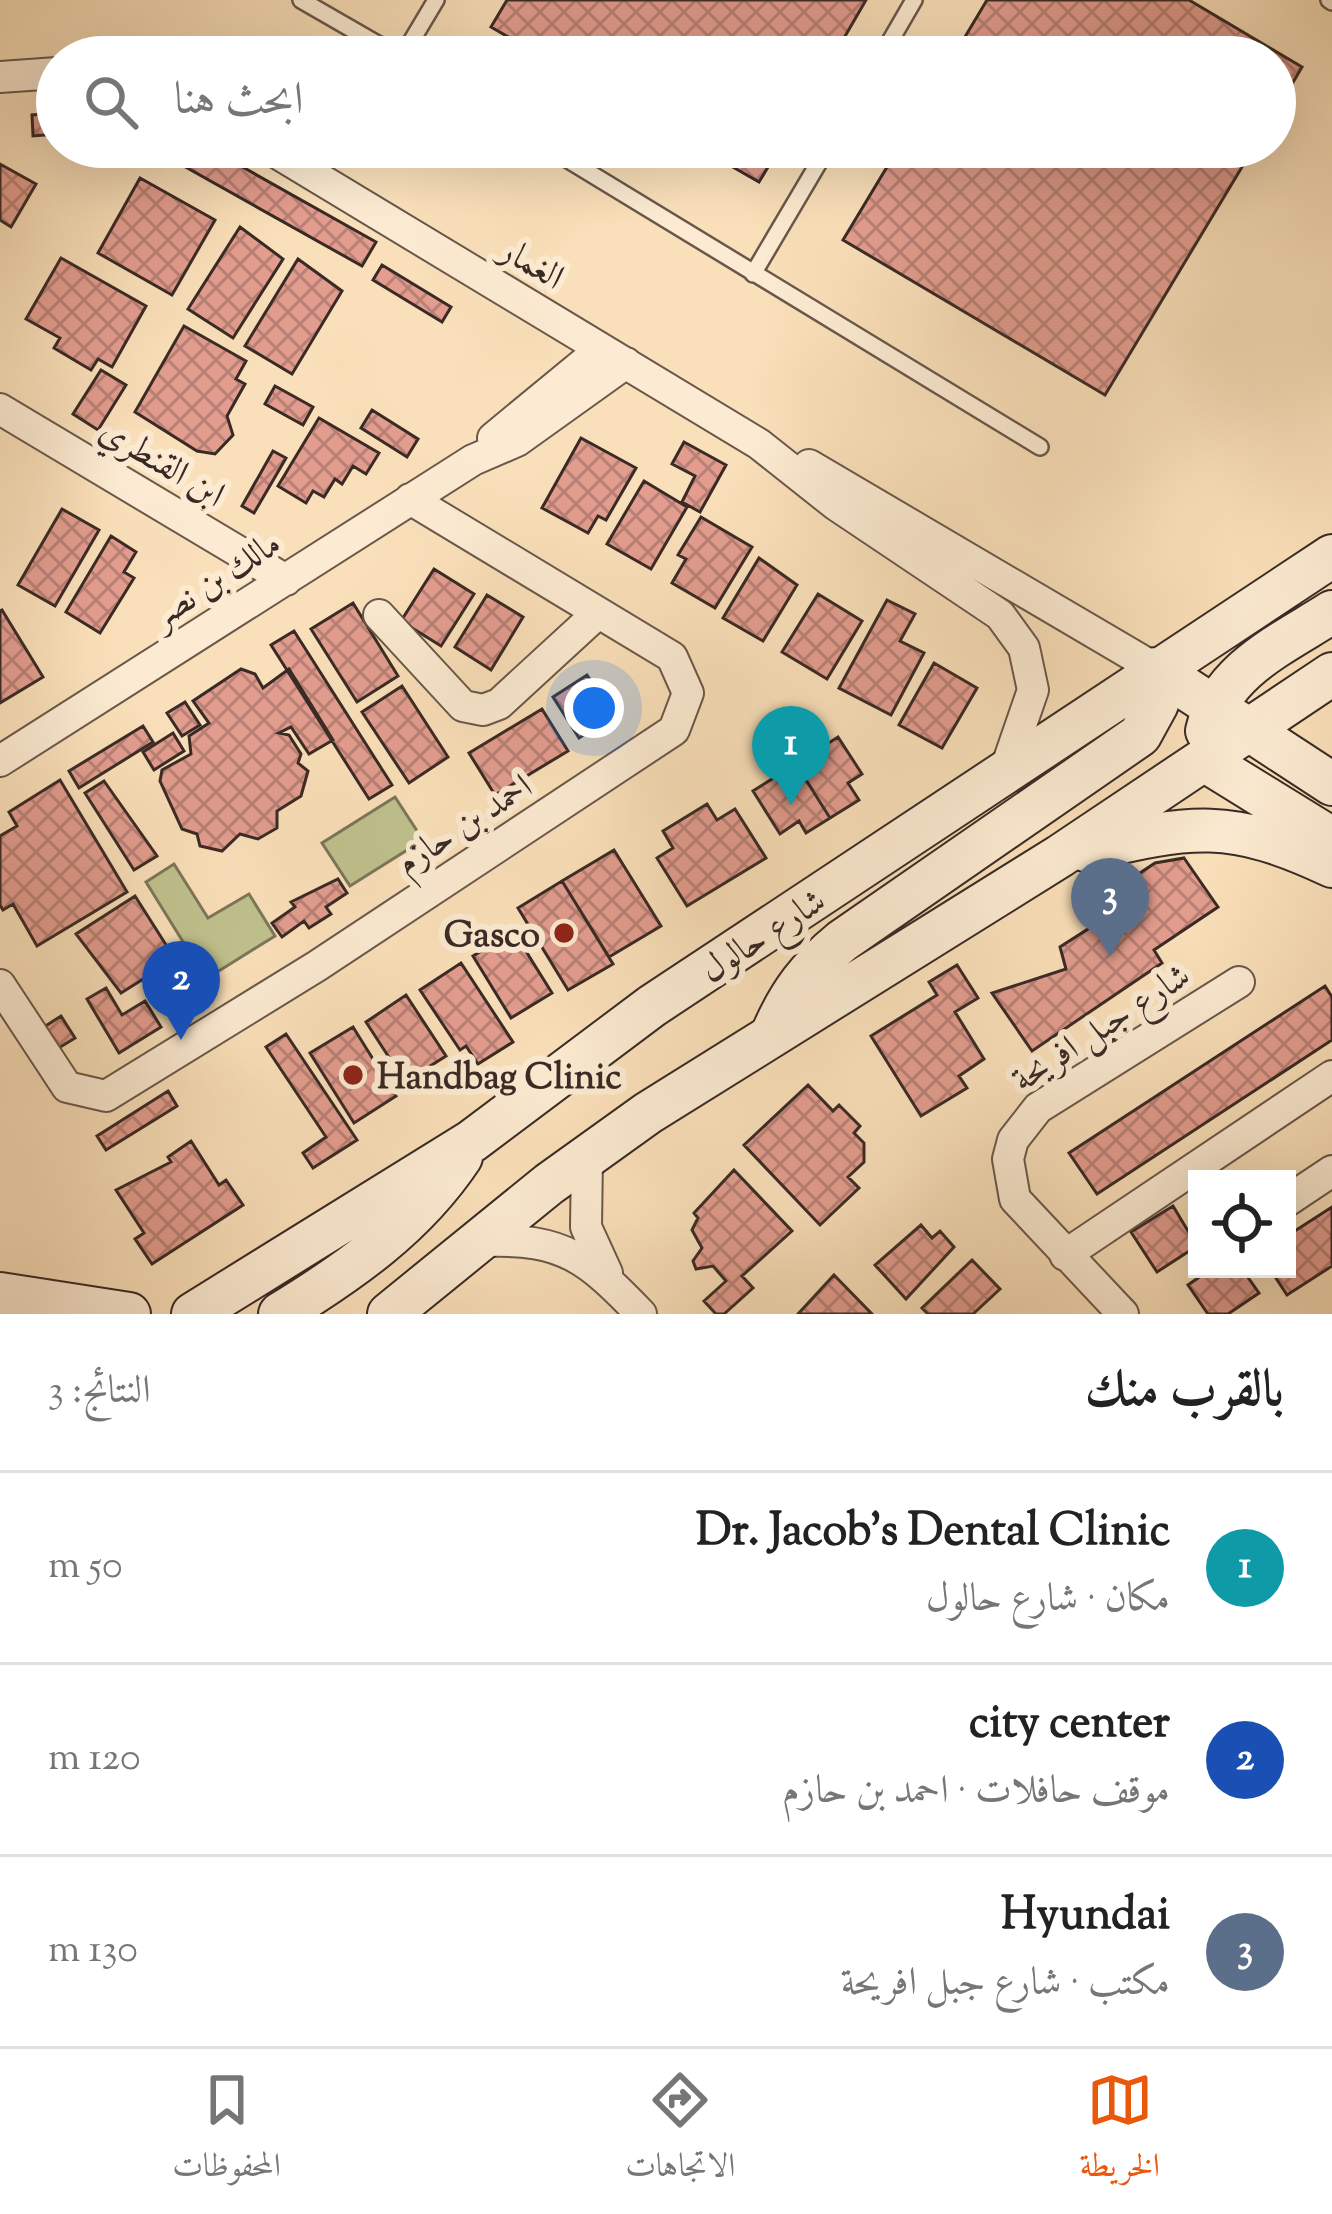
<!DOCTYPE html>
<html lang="ar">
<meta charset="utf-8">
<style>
:root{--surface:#fff;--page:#f2f2f2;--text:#222;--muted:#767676;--line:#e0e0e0;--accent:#ea580c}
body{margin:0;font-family:"Sorts Mill Goudy",Amiri,serif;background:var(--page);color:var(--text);direction:rtl}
.controls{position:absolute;right:36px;bottom:36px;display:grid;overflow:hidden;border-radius:0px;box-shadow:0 12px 48px #0002}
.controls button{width:108px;height:108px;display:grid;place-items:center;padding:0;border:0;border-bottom:3px solid var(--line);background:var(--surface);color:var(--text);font:60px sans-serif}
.you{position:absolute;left:594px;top:708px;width:42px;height:42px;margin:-30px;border:9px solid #fff;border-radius:50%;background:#1a73e8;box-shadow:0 0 0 18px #1a73e833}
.badge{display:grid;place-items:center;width:78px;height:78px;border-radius:50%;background:var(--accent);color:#fff;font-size:39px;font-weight:700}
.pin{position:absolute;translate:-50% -99px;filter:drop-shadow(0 3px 6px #0008)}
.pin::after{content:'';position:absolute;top:63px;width:42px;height:36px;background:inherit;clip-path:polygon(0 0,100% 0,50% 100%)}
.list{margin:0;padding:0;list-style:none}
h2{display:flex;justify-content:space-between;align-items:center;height:156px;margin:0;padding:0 48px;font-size:51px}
h2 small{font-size:39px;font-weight:400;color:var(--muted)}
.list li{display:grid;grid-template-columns:78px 1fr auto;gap:36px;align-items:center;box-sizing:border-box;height:192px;padding:0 48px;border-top:3px solid var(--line)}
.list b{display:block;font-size:45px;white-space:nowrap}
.list p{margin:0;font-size:39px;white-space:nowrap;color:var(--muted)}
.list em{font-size:39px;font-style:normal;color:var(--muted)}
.icon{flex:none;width:66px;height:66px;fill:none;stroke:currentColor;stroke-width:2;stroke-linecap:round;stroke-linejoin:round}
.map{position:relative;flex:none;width:1332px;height:1314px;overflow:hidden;direction:ltr}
.search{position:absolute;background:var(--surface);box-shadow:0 12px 48px #0002;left:36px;right:36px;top:36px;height:132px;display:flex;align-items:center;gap:30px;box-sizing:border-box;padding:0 42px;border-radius:66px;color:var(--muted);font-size:45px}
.sheet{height:732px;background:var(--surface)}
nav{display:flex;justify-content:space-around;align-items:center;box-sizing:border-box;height:168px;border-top:3px solid var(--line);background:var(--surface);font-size:33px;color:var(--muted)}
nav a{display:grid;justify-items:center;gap:6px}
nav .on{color:var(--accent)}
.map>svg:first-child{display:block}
</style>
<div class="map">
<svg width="1332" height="1314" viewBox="0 0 1332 1314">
<defs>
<pattern id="building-cross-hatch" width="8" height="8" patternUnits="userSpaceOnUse" patternTransform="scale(3)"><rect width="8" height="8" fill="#e39d8f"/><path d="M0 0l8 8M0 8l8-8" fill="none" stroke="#b98075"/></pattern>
</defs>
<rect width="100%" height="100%" fill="#fae0ba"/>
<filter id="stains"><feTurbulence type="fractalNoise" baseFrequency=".00167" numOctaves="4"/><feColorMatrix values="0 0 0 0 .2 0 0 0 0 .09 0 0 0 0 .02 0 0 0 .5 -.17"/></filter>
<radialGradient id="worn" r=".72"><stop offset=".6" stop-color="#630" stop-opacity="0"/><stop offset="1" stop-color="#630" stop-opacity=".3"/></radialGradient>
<!-- green -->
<path fill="#c0c28e" stroke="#7c765a" stroke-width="3" d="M395,797L423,840L350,886L322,843Z
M174,864L208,918L249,894L275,936L206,979L146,882Z"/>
<!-- building -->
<path fill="url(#building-cross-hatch)" stroke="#392a25" stroke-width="3" d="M507,0H866L833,57H543L491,27Z
M987,0H1189L1302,67L1275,113V57H953Z
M57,113V134L33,136L32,115Z
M181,147H207L376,242L362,266L173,160Z
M698,147H780L759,182Z
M899,147H1254L1105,395L843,240Z
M0,164L36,184L11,227L0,220Z
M140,178L215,220L172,295L98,253Z
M240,227L283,259L233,338L188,309Z
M61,258L146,306L112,367L98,359L91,370L54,348L60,338L26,319Z
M298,259L342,291L292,374L245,346Z
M382,265L451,307L442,322L373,280Z
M184,326L246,361L236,379L245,384L227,416L233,435L215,454L197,451L135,412Z
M101,370L126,385L98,430L73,414Z
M275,386L313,407L303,425L265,404Z
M372,410L418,439L407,457L361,428Z
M319,418L379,453L366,474L353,466L342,484L335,479L324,497L313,491L306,503L278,486Z
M581,438L636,468L606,520L598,516L588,533L542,508Z
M684,442L726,465L700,512L682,502L695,476L672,464Z
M273,451L286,458L254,513L242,506Z
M644,481L687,507L651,569L607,544Z
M62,509L99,530L55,606L18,585Z
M701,517L752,547L715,608L672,583L686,559L678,555Z
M111,536L136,552L124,572L134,578L100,633L66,612Z
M759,558L797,585L763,641L723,618Z
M434,569L474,594L441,646L401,621Z
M818,594L862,621L827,679L782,652Z
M487,595L523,617L491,670L455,647Z
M887,600L915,614L900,641L924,653L891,715L839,688Z
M353,603L398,676L357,702L311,629Z
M2,610L43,677L0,703V611Z
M294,631L392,785L369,799L271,645Z
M934,663L977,688L942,748L899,725Z
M241,669L255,674L263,688L289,669L333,740L309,754L291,727L279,733L289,735L301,754L298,763L308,771L301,796L277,811V828L258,839L240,834L222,851L200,846L197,834L182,829L160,781L162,770L191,754L189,736L209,723L193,701Z
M587,675L614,716L579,738L553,697Z
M402,686L448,757L409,783L362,712Z
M185,702L200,725L182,736L167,713Z
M542,709L568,751L495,795L469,753Z
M143,726L153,742L79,788L69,771Z
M173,733L184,751L154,770L143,752Z
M838,737L862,774L848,783L859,800L830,818L796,764Z
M796,764L830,818L806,833L799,821L780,834L753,791Z
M60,780L127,892L37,946L13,904L3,910L0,905V836L17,826L9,812Z
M104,781L157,856L134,870L85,793Z
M707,804L717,820L735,809L766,858L687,906L657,858L673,848L663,831Z
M614,850L661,926L609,957L562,881Z
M1184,858L1218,907L1154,950L1162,963L1032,1051L992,993L1066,969L1060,947L1102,920L1092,905L1155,863Z
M338,879L347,893L326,907L331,914L309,928L304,921L282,937L272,923L295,907L291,902Z
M562,881L613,964L568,990L518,908Z
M135,896L175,959L121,993L76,934Z
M514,932L552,993L511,1018L473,956Z
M461,963L513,1042L478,1064L466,1046L460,1050L420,990Z
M957,965L978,998L955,1012L984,1059L959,1076L967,1088L921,1116L871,1036L937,995L929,982Z
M1325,986L1332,997V1040L1097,1194L1069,1153Z
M106,988L122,1015L145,1001L161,1027L119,1053L87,999Z
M406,995L446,1056L405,1082L366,1022Z
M61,1016L75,1038L57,1049L44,1027Z
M353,1027L396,1096L354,1123L310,1053Z
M286,1034L357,1140L313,1168L303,1153L326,1137L266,1047Z
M808,1085L833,1111L839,1105L860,1126L854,1133L864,1143V1162L848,1177L859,1188L820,1225L744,1145Z
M168,1091L177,1106L106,1150L97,1136Z
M191,1141L219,1185L226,1180L243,1205L152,1264L135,1239L144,1233L116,1190L171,1162L168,1157Z
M734,1170L792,1231L742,1276L753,1288L724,1314H716L704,1301L726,1281L713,1266L696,1269L693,1261L702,1248L692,1230L698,1218L694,1213Z
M1173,1206L1197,1246L1157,1272L1131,1232Z
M1332,1207V1266L1287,1295L1270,1269H1287V1236Z
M921,1225L932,1238L940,1231L954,1247L906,1299L875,1265Z
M972,1260L1000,1289L973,1314H928L922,1308Z
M1211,1269H1242L1259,1293L1228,1314H1208L1188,1285Z
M834,1275L872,1314H798Z"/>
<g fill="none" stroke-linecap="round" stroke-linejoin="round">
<defs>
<path id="lane" d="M301,0L400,57
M1329,0L1332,2
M402,57L436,0
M881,57L914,0
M547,147L1040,447
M753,274L828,147"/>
<path id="street" d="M0,77L57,73
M267,147L759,444L836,505L1000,615L1024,648L1033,690L1004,774
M0,409L286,580
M493,438L601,349
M809,465L1156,669
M379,615L463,706L483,710L499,704L598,613
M0,761L473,460L517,441L626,363
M0,985L67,1087L106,1096L317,966L674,730L688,693L672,657L410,499
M587,1157L586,1227L607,1273
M1287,1201L1332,1171
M485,1241C564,1238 588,1259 641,1314
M1065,1255L1332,1076
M1123,1314L1015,1199L1008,1159L1013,1140L1038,1108L1239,982"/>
<path id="secondary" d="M1156,669L1332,784
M1207,731C1221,670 1284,643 1332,612
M1204,760L1332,839
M1085,850C1192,825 1230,818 1332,866
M773,1032C790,993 809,968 842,941L1140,735L1157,704L1156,669
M0,1294L129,1314
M193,1314L472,1141L652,1006L1332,556
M280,1314C350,1271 415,1226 461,1157
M389,1314L549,1184L648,1113L1060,856L1332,674"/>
</defs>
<!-- lane casing -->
<use href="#lane" stroke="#69584a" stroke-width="20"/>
<!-- street casing -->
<use href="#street" stroke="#69584a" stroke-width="34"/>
<!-- secondary casing -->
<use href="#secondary" stroke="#392a25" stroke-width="46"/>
<!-- lane -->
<use href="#lane" stroke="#fcebd2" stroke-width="15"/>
<!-- street -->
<use href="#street" stroke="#fcebd2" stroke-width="30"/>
<!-- secondary -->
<use href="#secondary" stroke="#fcebd2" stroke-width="42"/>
</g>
<!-- markers -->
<g fill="#8f2418" stroke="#fcebd2" stroke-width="4.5">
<circle cx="564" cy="933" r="12"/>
<circle cx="353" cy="1075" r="12"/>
</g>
<g text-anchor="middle" stroke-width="12" stroke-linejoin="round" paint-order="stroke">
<!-- street labels -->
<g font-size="36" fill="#392a25" stroke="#fcebd2">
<text transform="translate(533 262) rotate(31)" y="13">الغمار</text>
<text transform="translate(163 461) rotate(31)" y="13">ابن القنطري</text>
<text transform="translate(215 578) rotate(-33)" y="13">مالك بن نصر</text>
<text transform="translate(463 823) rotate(-33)" y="13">احمد بن حازم</text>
<text transform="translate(762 934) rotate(-33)" y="13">شارع حالول</text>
<text transform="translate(1100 1026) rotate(-33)" y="13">شارع جبل افريحة</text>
</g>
<!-- poi labels -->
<g font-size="36" font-weight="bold" fill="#392a25" stroke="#fcebd2" text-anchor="end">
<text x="540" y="946">Gasco</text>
<text x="377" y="1088" text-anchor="start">Handbag Clinic</text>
</g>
</g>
<rect width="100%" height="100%" filter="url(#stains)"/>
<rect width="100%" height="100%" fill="url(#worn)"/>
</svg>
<div class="controls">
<button><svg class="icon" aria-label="locate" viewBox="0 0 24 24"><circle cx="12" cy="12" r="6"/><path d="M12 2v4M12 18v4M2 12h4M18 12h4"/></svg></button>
</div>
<div class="you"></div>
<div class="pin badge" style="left:791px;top:805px;background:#0f9aa8">1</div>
<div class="pin badge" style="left:181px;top:1040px;background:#1a4fb4">2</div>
<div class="pin badge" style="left:1110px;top:957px;background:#5c6f8a">3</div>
<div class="search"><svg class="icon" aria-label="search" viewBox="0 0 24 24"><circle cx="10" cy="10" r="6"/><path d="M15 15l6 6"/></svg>ابحث هنا</div>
</div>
<section class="sheet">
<h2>بالقرب منك<small>النتائج: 3</small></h2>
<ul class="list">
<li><span class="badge" style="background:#0f9aa8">1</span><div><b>Dr. Jacob's Dental Clinic</b><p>مكان · شارع حالول</p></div><em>50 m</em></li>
<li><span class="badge" style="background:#1a4fb4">2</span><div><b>city center</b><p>موقف حافلات · احمد بن حازم</p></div><em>120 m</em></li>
<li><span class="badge" style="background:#5c6f8a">3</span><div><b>Hyundai</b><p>مكتب · شارع جبل افريحة</p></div><em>130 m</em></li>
</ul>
</section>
<nav>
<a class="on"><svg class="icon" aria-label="map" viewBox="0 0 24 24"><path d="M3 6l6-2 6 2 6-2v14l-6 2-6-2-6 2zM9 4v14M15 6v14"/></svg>الخريطة</a>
<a><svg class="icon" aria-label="directions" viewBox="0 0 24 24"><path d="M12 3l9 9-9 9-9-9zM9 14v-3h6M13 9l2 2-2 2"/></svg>الاتجاهات</a>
<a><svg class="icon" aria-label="saved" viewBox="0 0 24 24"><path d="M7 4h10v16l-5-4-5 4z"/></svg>المحفوظات</a>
</nav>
